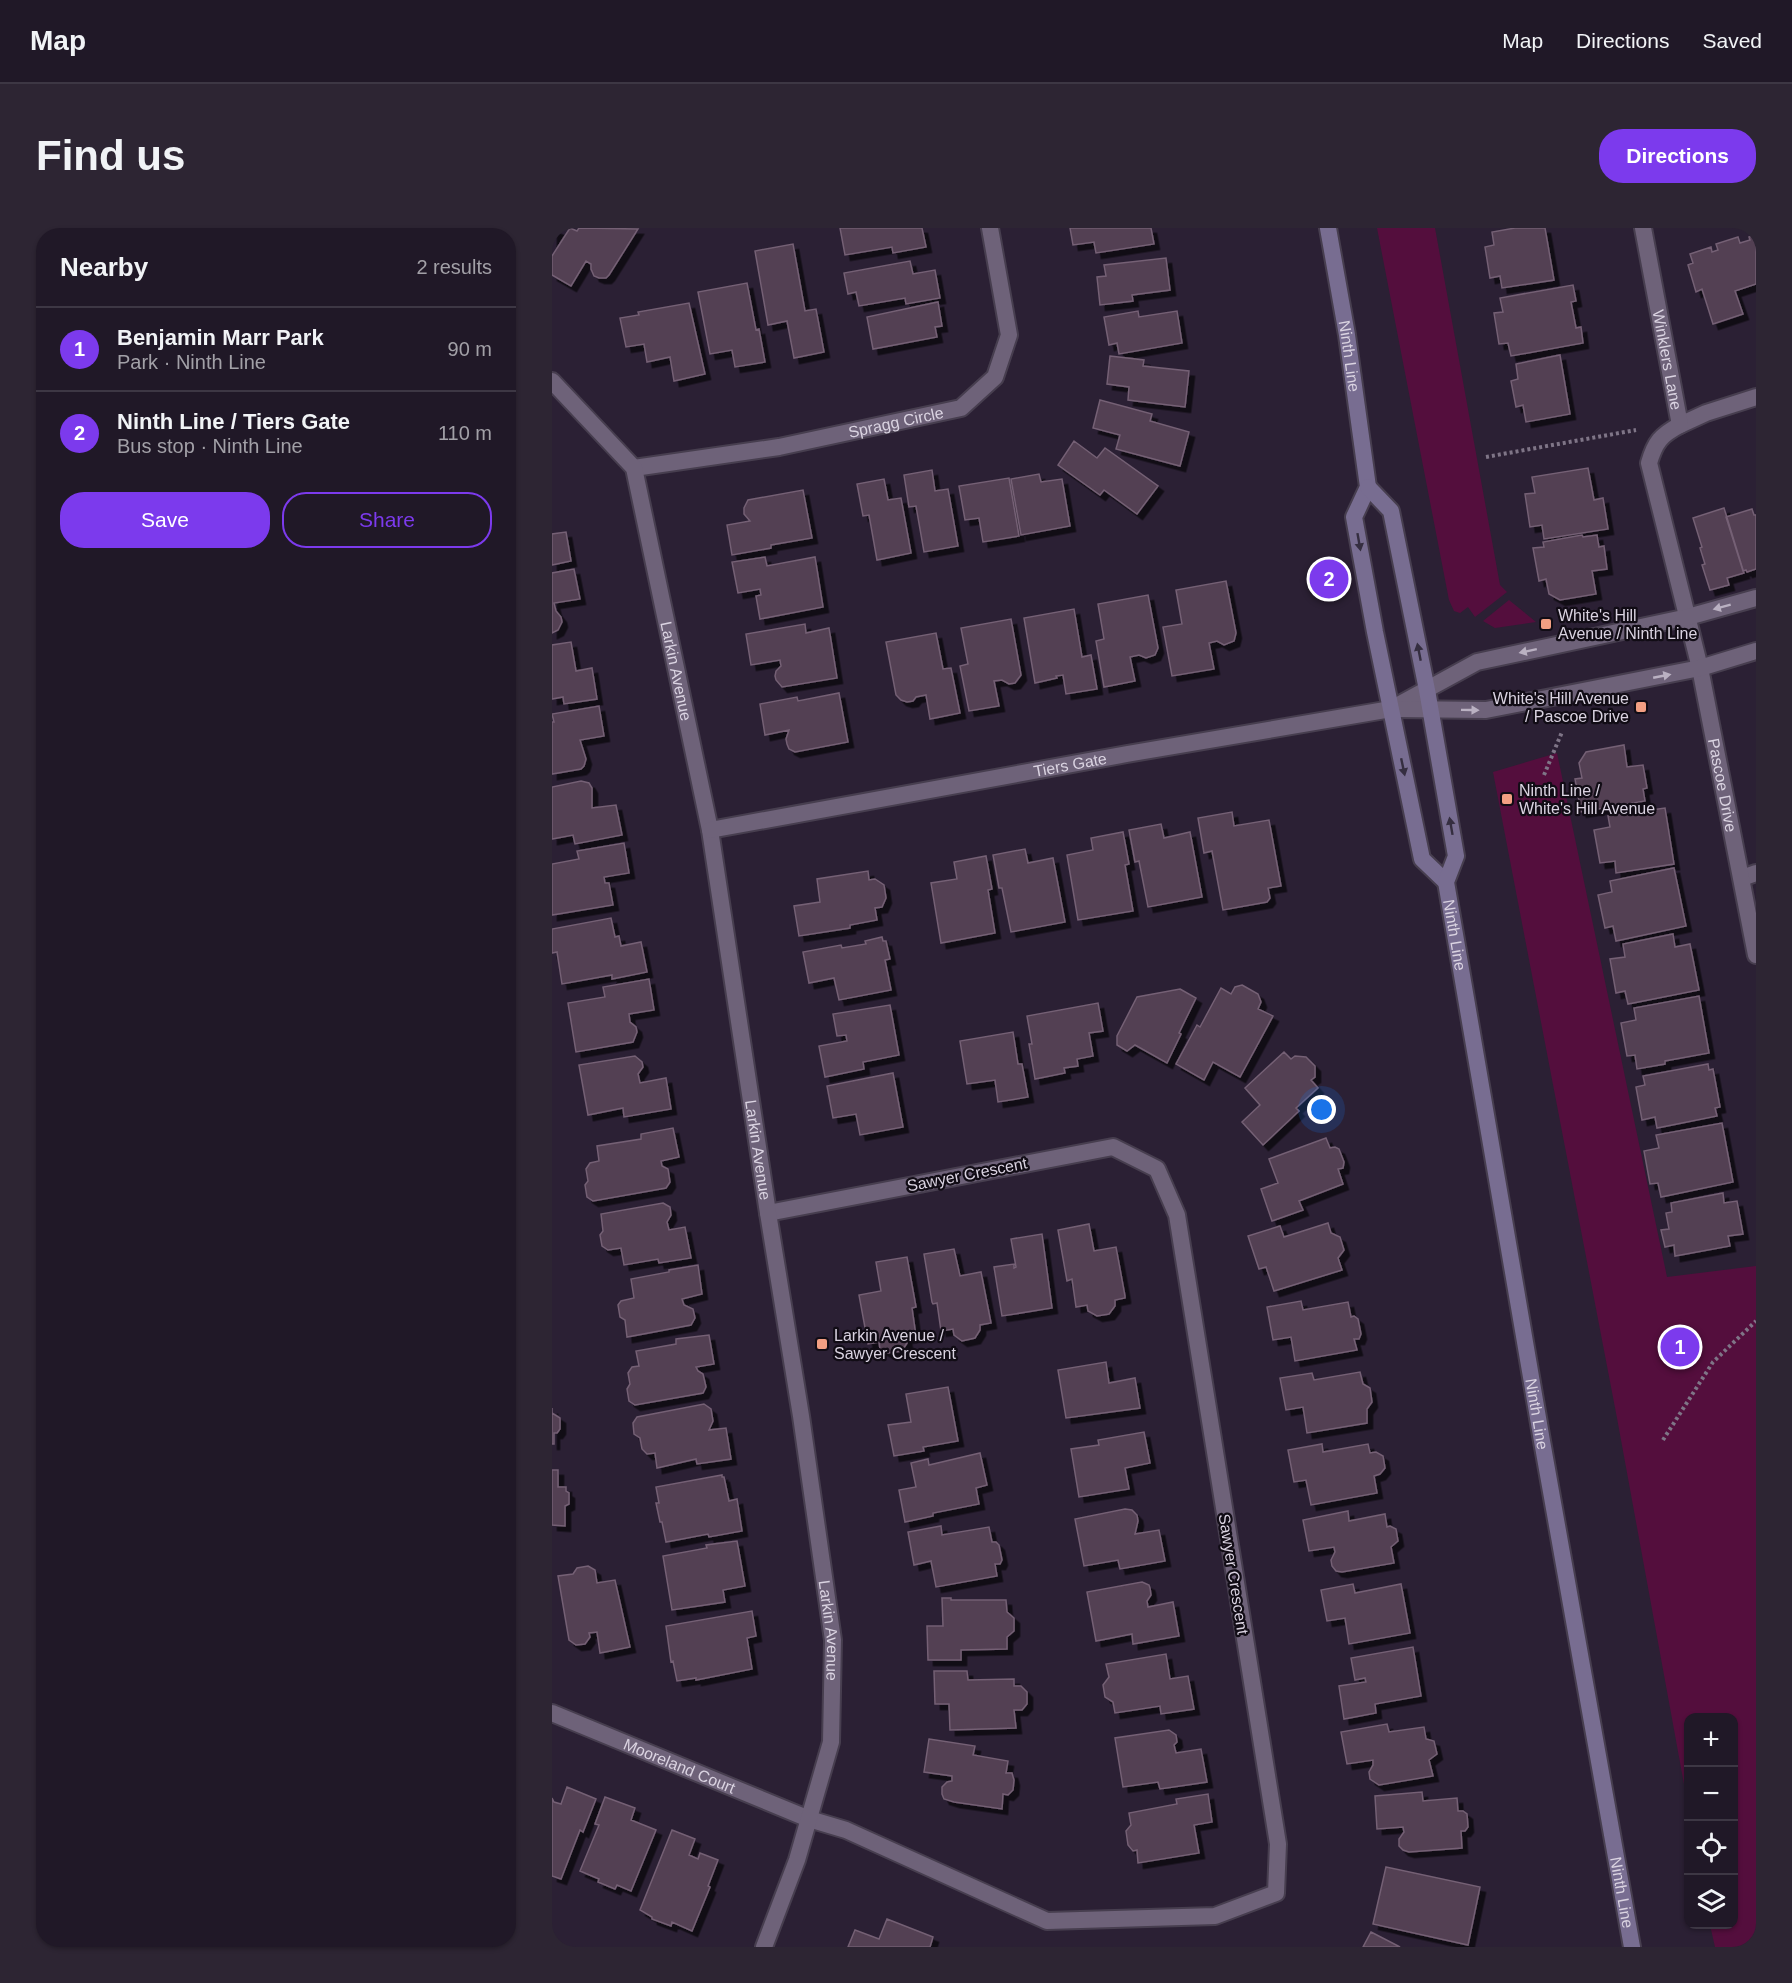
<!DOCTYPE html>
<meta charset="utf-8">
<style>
:root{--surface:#201827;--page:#2d2533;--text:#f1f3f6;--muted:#a2a0a7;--line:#3d3744;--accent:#7c3aed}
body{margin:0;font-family:Arial,sans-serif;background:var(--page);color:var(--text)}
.controls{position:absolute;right:18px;bottom:18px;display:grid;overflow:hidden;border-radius:12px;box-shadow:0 2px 4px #0004}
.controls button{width:54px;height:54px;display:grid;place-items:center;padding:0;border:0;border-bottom:2px solid var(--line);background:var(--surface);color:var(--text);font:30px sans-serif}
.you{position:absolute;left:770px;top:882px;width:21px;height:21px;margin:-15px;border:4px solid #fff;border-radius:50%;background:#1a73e8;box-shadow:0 0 0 9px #1a73e833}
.badge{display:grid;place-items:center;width:39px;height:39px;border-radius:50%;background:var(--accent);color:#fff;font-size:20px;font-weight:700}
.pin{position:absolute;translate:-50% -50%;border:3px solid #fff;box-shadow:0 2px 6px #0006}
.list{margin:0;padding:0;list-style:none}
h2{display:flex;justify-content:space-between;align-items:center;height:78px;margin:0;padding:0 24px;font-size:26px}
h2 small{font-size:20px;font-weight:400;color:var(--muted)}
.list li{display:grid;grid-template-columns:39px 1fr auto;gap:18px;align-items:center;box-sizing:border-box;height:84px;padding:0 24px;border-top:2px solid var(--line)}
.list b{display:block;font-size:22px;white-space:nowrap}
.list p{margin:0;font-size:20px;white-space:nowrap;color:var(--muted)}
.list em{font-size:20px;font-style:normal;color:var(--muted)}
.actions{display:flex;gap:12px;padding:18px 24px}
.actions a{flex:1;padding:14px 0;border:2px solid var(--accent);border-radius:24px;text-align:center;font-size:21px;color:var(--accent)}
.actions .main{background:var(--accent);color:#fff}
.icon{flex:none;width:33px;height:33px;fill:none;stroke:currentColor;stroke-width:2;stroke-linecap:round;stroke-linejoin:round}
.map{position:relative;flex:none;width:1204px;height:1719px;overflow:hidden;border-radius:24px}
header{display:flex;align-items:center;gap:36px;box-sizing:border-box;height:84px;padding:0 30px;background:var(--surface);border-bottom:2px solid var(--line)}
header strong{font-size:28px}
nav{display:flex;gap:33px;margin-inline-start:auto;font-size:21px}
.intro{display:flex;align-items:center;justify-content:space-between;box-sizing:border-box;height:144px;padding:0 36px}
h1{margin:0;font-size:42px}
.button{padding:15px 27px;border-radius:24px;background:var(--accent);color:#fff;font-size:21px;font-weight:700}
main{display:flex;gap:36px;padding:0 36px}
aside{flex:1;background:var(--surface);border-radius:24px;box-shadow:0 2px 4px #0004}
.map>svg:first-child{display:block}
</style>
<header>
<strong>Map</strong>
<nav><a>Map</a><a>Directions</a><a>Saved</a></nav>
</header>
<div class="intro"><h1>Find us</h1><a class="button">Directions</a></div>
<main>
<aside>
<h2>Nearby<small>2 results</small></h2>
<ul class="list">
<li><span class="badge">1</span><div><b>Benjamin Marr Park</b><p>Park · Ninth Line</p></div><em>90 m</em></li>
<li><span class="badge">2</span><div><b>Ninth Line / Tiers Gate</b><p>Bus stop · Ninth Line</p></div><em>110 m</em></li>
</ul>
<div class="actions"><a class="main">Save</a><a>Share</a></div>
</aside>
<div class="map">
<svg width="1204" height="1719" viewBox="0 0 1204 1719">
<defs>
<filter id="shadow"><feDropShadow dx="5.5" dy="5.5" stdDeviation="0" flood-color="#0009"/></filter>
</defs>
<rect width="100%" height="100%" fill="#2b2034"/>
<!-- green -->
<path fill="#540e3d" d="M825,0H883L948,357L955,364L923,389L916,379L908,385L902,383L897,372Z
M957,372L984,394L943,400L931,393Z
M1005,525L1115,1049L1204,1038V1719H1163L1158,1697L1182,1696V1490H1136V1578L1065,1190L941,544Z"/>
<!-- building -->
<path fill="#523f52" stroke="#746074" stroke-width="1.5" filter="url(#shadow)" d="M0,0L6,2L0,12Z
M18,0L25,3L27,0L86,1L57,47L54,50H47L42,48L39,41V36L34,33L19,58L0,47V28Z
M288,0H370L374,19L341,25L340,19L293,27Z
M518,0H599L602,16L544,25L542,14L521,17Z
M963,0H993L1002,52L950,60L948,48L938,50L933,19L942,17L940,4Z
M1204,7V56L1183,63L1191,86L1161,96L1150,61L1144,64L1136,37L1141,35L1138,26L1159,19L1160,24L1166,22L1164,16L1186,9L1188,15L1198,12L1197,9Z
M241,16L253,83L264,81L272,124L242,130L235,93L216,97L203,23Z
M614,30L618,62L580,67L581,73L548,77L545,49L554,48L552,37Z
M358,33L361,46L383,42L388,70L354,76L353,70L307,78L304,64L296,66L292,45Z
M195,55L204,102L207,101L213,134L183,139L180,122L158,126L146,64Z
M1021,57L1024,73L1019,74L1024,100L1029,99L1031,115L959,128L956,115L947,116L942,85L951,84L948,70Z
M386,74L390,98L383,99L385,109L321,121L315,89Z
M137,75L153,146L122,153L118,129L95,134L92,116L74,119L68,90L87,87L86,84Z
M586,83L587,89L625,83L630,115L567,126L565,115L557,117L552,89Z
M1008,127L1018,186L974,194L971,177L964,179L959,153L966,151L964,136Z
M558,128L592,132L591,138L637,143L633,179L576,172L577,159L555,156Z
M548,172L600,186L598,193L637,204L628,238L564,221L568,207L541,200Z
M522,213L545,230L553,220L606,258L585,286L552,262L548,267L506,237Z
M1036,240L1042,272L1051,270L1056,301L992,311L990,297L978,299L973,266L983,265L980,249Z
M380,242L383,263L396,261L406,318L372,324L364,278L357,279L352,247Z
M487,246L489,254L510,251L518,298L469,307L459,251Z
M457,250L467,308L431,314L427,290L413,292L407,258Z
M332,251L336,272L349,270L359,325L325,332L317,287L311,288L305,256Z
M251,262L260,310L219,317V320L180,327L175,297L198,293L192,286V280L196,272Z
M1172,280L1192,345L1175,350L1177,357L1158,362L1150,337L1153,336L1148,320L1150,319L1141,290Z
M1200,281L1202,287H1204V341L1195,344L1194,342L1191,343L1174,289Z
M14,304L19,333L0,337V306Z
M1030,307L1031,309L1045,307L1047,319L1052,318L1055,341L1040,343L1044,366L1008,372L997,366L994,351L987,353L981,320L992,319L991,314Z
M213,329L215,338L263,329L271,379L208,391L204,368L209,367L208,361L186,365L180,334Z
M22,341L28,371L2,375L4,383L9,389L10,394L6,402L0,405V345Z
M674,353L684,405L682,413L672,417L665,413L657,415L662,441L620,448L611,399L630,396L624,362Z
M596,367L606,420L603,427L594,430L587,427L578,429L583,453L552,459L544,413L552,411L546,376Z
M522,381L530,429L539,427L545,461L514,466L511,447L504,448L505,450L483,455L472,390Z
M459,391L469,447L463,455L457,456L450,452L442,453L447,478L417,483L408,438L416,436L409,400Z
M253,396L254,405L277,400L285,450L230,459L224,452L223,448L224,443L229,438L228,432L199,437L194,406Z
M384,405L391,441L399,440L408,485L378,491L374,467L364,469L361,473L355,474L349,472L344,467L334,414Z
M19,414L24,443L40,440L45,471L12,476L11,469L0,471V417Z
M287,465L296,514L243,524L237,521L235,516L234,511L237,502L213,507L208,476L245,469L246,473Z
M47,478L52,508L28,512L34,531L32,538L29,541L0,546V494H2L0,486Z
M1072,517L1075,539L1091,537L1095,560L1091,561L1093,573L1029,584L1023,551L1030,550L1027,535L1034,524Z
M29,553L37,555L40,560V580L64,577L70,607L23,616L21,607L0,611V559Z
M1113,580L1122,636L1064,645L1063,633L1048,635L1042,602L1058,599L1056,588Z
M680,584L682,598L717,592L729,658L716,660L718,670L715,674L671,682L660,623L652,625L646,590Z
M609,596L612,610L638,604L650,669L596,679L587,633L583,634L577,602Z
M571,604L577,636L573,637L581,683L526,692L515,627L541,622L539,610Z
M72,615L77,645L52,649L53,655H57L61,677L0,687V636L27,631L25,623Z
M473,621L476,635L501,630L513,694L459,704L450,660H447L441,627Z
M434,628L440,661L436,662L443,705L389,715L379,655L405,651L402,634Z
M1122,640L1134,698L1064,713L1061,698L1053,700L1046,667L1060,664L1058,653Z
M316,643L317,652L323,651L332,657L334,670L330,679L323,680L325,692L298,697V700L247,708L242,678L268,674L265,651Z
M59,690L63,709L67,708L69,718L89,714L95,744L60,751V747L10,756L5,724L0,725V701Z
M1121,706L1123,719L1138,716L1147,762L1076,776L1073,763L1064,765L1058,731L1073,729L1071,716Z
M330,709L331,713H334L338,731L333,732L339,762L287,772L282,750L257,755L251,724L289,717L290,720L314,716L313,713Z
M97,751L102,782L77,786L78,794L84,799L85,804L81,814L24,824L16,775L53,769L51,759Z
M690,757L706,766L709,774L706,781L721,788L688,849L661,834L652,852L624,836L645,797L648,799L669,760L679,766L683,759Z
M628,761L644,770L627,805L629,806L615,835L583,817L575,823L565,817V808L585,769Z
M1147,768L1157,825L1113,833V836L1085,841L1083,827L1075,828L1069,795L1084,792L1082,780Z
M546,775L551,803L537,805L541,828L525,831L526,838L512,840L513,845L483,851L477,816H480L475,788Z
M338,777L347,827L311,834L312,841L273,849L267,818L295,813L294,807L285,808L281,786Z
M461,804L466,836H470L476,869L446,874L443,852L415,856L408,813Z
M732,824L739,831L743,828L754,829L763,838V849L759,852L766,860L744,880L747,883L711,917L690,894L708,877L693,860Z
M83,828L90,834L91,839L86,846L88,855L114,850L119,881L72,889L71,880L36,887L27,837Z
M1156,836L1157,842L1161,841L1168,879L1163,880L1165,888L1105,900L1103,889L1090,892L1084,859L1093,857L1091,848Z
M341,845L351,899L308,907L304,886L281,890L275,858Z
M1170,895L1181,954L1109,969L1106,955L1098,956L1092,923L1107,920L1104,907Z
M121,900L127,929L109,933L110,938L116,941L118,954L114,960L41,973L35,969L33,957L36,953L34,941L38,935L47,933L45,918L89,911V906Z
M774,910L778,920L783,919L787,921L792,934L791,940L786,941L791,956L747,973L751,982L720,993L709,961L726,955L717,931Z
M1171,965L1172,975L1185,973L1191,1006L1176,1008L1178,1018L1123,1028L1122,1017L1113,1019L1109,1002L1117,1001L1114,985L1120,984L1119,975Z
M111,975L118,979L119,987L115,994L117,1002L133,999L139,1030L107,1035L106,1031L72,1037L69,1020L56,1022L50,1018L48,1007L51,1003L49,986Z
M776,995L779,1005L788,1009L792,1022L786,1030L790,1042L722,1063L714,1039L707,1041L696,1008L728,998L732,1009Z
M537,996L542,1023L564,1019L573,1068V1070L563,1072V1078L557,1086L545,1088L536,1083L535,1077L524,1079L520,1051L515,1053L506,1002Z
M490,1006L500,1080L450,1088L442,1039L462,1036V1040L464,1039L459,1011Z
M402,1021L408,1048L429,1044L439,1095L428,1097V1102L423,1110L410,1113L402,1107L401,1101L389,1103L385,1075L381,1076L380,1074L372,1026Z
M355,1029L364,1079L360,1080L364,1108L354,1110L355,1115L350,1123L336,1125L328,1121L327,1114L316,1116L307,1067L329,1063L324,1034Z
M146,1037L150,1066L130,1071L132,1077L141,1081L143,1090L139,1097L75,1109L73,1092L68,1089L66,1077L69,1073L82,1070L79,1051L117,1044V1042Z
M749,1073L751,1082L796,1074L799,1089L802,1088L806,1091L809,1106L807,1111H802L805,1122L743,1133L739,1109L721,1112L715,1079Z
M157,1107L162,1136L144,1139L146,1143L151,1146L154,1159L151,1165L83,1177L77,1173L75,1161L78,1156L76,1145L80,1139L87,1138L84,1123L124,1116V1111Z
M554,1134L557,1155L583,1150L588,1180L514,1190L506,1142Z
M808,1144L811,1156L818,1160L820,1174L815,1181V1195L755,1205L751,1179L734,1182L728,1150L760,1145L762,1152Z
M396,1159L406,1213L371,1219L372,1223L342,1228L336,1197L359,1194L354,1166Z
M152,1176L159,1181L161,1193L157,1202L174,1200L179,1231L145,1236L144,1231L105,1240L103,1225L95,1226L90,1221L88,1210L82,1206L81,1195L85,1189Z
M0,1180V1185L8,1190V1201L5,1205H2V1216H0Z
M592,1204L598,1235L573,1240L577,1261L527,1269L519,1221L547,1217L546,1212Z
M770,1216L771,1224L816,1216L818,1225L824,1224L831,1228L833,1240L828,1246L822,1248L825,1265L759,1277L754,1252L742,1254L736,1222Z
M428,1225L435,1257L424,1260L427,1276L381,1285V1288L353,1294L347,1262L364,1259L359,1235L376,1231L377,1237Z
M0,1242H6V1259H14V1263L17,1265V1276L13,1278V1298L0,1297Z
M170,1247V1249H172L177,1273L185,1271L190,1303L157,1309L156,1306L114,1314L110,1294H108L104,1275H107L104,1259Z
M573,1281L580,1282L585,1287L586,1293L583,1306L607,1302L613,1333L568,1341L566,1332L532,1338L523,1291Z
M796,1283L797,1293L833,1286L835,1299L838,1298L844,1301L846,1313L839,1319L842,1335L790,1344L784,1343L780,1338L779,1332L783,1324L782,1319L757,1323L751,1292Z
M389,1298L390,1307L437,1299L440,1314H444L447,1317L450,1332L448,1336H443L445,1348L384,1359L379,1333L362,1337L356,1304Z
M185,1313L193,1358L171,1362L173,1374L120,1382L111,1328L155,1320L154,1317Z
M36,1338L43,1342L45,1355L63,1352L78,1419L48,1425L45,1404L37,1405L38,1409L33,1416L24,1417L17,1412L6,1348L21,1346L25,1340Z
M590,1354L597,1357L598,1360L599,1367L595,1373L596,1379L621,1374L627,1408L581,1416L580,1406L544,1413L535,1364Z
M801,1356L803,1365L849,1356L858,1405L797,1416L793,1390L775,1393L769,1362Z
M390,1370H399V1372H454L455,1384L462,1390V1403L455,1409V1421L409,1422V1432H376L375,1398H391Z
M200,1383L204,1408L195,1410L200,1441L144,1452V1450L125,1453L121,1433L119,1434L114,1398Z
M861,1419L869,1468L823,1476L824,1485L792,1491L787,1458L814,1454L813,1450L803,1452L799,1430Z
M614,1426L618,1451L636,1448L642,1481L609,1486L608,1478L563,1485L561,1474L553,1469L551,1457L557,1449L554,1436Z
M382,1443H415L416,1452L462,1451V1458H469L475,1464V1476L470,1482H462L464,1500L398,1502L397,1476H383Z
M835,1496L837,1504L872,1499L874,1511L882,1513L885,1526L877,1532L881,1548L827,1557L818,1551L817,1544L821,1537V1532L795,1536L789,1504Z
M617,1502L624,1507L625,1514L622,1517L624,1525L649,1521L655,1554L608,1561L606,1554L571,1559L563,1510Z
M377,1511L423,1518L421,1527L456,1533L454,1545H460L462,1552L461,1562L456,1567L451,1566L450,1581L402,1574L392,1571L390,1566V1559L395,1554L400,1553V1548L372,1544Z
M15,1559L44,1571L31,1604L28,1602L9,1651L0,1648V1570L2,1574L9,1576Z
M870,1564L871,1573L905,1570L906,1583H911L915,1586L916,1599L913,1603H909L910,1620L857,1624L851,1622L847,1618V1611L852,1604L851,1599L825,1601L823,1568Z
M656,1566L660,1594L642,1597L647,1625L586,1635L585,1622L581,1623L576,1617L574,1603L579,1597L577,1585L625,1576L624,1571Z
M53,1569L83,1580L79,1592L104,1602L79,1663L65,1657L63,1661L46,1654L47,1651L28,1643L47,1597L43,1596Z
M120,1602L143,1611L137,1627L146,1631L148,1625L166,1632L156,1658L158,1659L140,1703L120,1694L119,1698L100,1691V1689L88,1682Z
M834,1639L928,1659L916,1717L821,1696Z
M335,1691L381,1709L378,1719H296L303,1702L327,1711Z
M819,1704L848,1719H811Z"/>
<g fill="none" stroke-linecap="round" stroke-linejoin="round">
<defs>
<path id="service" d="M1128,197L1154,185L1204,169
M1190,650L1204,645"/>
<g id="minor">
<path id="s1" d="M1091,0L1128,197C1109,207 1103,214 1097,235L1148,440L1204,727"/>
<path id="s2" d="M82,240L227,219L409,180L443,149L457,107L438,0"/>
<path d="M839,481L925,434L1136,389L1204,370"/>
<path d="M842,481L934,482L1148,440L1204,423"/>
<path id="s3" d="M0,1485L257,1591L294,1602L495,1693L663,1688L724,1665L726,1616L625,987L605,941L561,919L216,985"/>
</g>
<g id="tertiary">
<path id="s4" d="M0,153L82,240L158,602L216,985L249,1188L281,1412L279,1514L245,1632L212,1719"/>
<path id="s5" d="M158,602L575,526L839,481"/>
</g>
<g id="secondary">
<path id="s6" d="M776,0L795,107L816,259L802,289L823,404L870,631L894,654"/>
<path id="s7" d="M816,259L839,283L875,462L904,628L894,654L990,1213L1080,1719"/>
</g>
</defs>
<!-- service casing -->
<use href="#service" stroke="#473e4f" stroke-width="20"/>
<!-- minor casing -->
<use href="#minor" stroke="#473e4f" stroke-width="20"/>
<!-- tertiary casing -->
<use href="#tertiary" stroke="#473e4f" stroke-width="20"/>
<!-- secondary casing -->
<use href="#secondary" stroke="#473e4f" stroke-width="20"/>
<!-- path -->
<path stroke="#7f7587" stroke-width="4" stroke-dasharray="3 3" stroke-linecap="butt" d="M934,229L1084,202
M992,547L1010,504
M1111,1212L1161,1134L1204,1093"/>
<!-- service -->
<use href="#service" stroke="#6e6279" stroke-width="16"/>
<!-- minor -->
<use href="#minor" stroke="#6e6279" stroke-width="16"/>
<!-- tertiary -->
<use href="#tertiary" stroke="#6e6279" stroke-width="16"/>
<!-- secondary -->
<use href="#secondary" stroke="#786d91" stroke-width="16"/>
</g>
<!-- one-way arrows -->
<defs><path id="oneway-solid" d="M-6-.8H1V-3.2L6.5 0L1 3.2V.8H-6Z" transform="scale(1.5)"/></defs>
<g fill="#352e40">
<use href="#oneway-solid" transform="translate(807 314) rotate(80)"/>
<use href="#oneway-solid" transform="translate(867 424) rotate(-101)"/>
<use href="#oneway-solid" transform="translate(851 539) rotate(78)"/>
<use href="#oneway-solid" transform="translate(899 598) rotate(-100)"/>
</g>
<g fill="#bab1c2">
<use href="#oneway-solid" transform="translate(1170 379) rotate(165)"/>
<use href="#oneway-solid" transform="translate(976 423) rotate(168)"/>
<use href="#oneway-solid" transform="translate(1110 448) rotate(-11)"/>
<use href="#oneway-solid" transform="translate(918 482) rotate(1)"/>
</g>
<!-- markers -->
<g fill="#f39f83" stroke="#110c15" stroke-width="2">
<rect x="988" y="390" width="12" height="12" rx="3"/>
<rect x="1083" y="473" width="12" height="12" rx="3"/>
<rect x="949" y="565" width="12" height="12" rx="3"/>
<rect x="264" y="1110" width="12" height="12" rx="3"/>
</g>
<g text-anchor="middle" stroke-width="4.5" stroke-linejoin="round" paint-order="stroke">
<!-- street labels -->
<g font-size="16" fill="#dad3e1" stroke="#110c15">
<text dy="6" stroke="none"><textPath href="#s6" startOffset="130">Ninth Line</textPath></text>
<text dy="6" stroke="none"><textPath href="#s1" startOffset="134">Winklers Lane</textPath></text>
<text dy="6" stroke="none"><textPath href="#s2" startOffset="266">Spragg Circle</textPath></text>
<text dy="6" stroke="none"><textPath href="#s4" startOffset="327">Larkin Avenue</textPath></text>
<text dy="6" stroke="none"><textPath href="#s5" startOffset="366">Tiers Gate</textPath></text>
<text dy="6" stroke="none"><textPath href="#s1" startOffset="582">Pascoe Drive</textPath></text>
<text dy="6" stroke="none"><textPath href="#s7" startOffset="466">Ninth Line</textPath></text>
<text dy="6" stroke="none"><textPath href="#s4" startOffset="813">Larkin Avenue</textPath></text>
<text transform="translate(415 946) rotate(-11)" y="6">Sawyer Crescent</text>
<text dy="6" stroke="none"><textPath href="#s7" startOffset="952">Ninth Line</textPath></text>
<text transform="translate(682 1346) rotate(81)" y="6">Sawyer Crescent</text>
<text dy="6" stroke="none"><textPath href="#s4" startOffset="1299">Larkin Avenue</textPath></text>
<text dy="6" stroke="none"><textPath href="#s3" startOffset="138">Mooreland Court</textPath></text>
<text dy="6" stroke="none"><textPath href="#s7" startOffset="1438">Ninth Line</textPath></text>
</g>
<!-- poi labels -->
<g font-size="16" fill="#dad3e1" stroke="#110c15" text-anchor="start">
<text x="1006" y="393">White's Hill<tspan x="1006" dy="18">Avenue / Ninth Line</tspan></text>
<text x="1077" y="476" text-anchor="end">White's Hill Avenue<tspan x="1077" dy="18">/ Pascoe Drive</tspan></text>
<text x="967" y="568">Ninth Line /<tspan x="967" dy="18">White's Hill Avenue</tspan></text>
<text x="282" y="1113">Larkin Avenue /<tspan x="282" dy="18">Sawyer Crescent</tspan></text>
</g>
</g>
</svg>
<div class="controls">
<button>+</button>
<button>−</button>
<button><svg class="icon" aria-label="locate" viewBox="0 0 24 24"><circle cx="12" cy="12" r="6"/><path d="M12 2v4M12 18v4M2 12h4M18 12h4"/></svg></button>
<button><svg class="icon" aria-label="layers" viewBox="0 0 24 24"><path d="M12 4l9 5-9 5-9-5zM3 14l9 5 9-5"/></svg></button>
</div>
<div class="you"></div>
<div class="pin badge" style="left:1128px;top:1119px">1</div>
<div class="pin badge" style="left:777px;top:351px">2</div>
</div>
</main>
